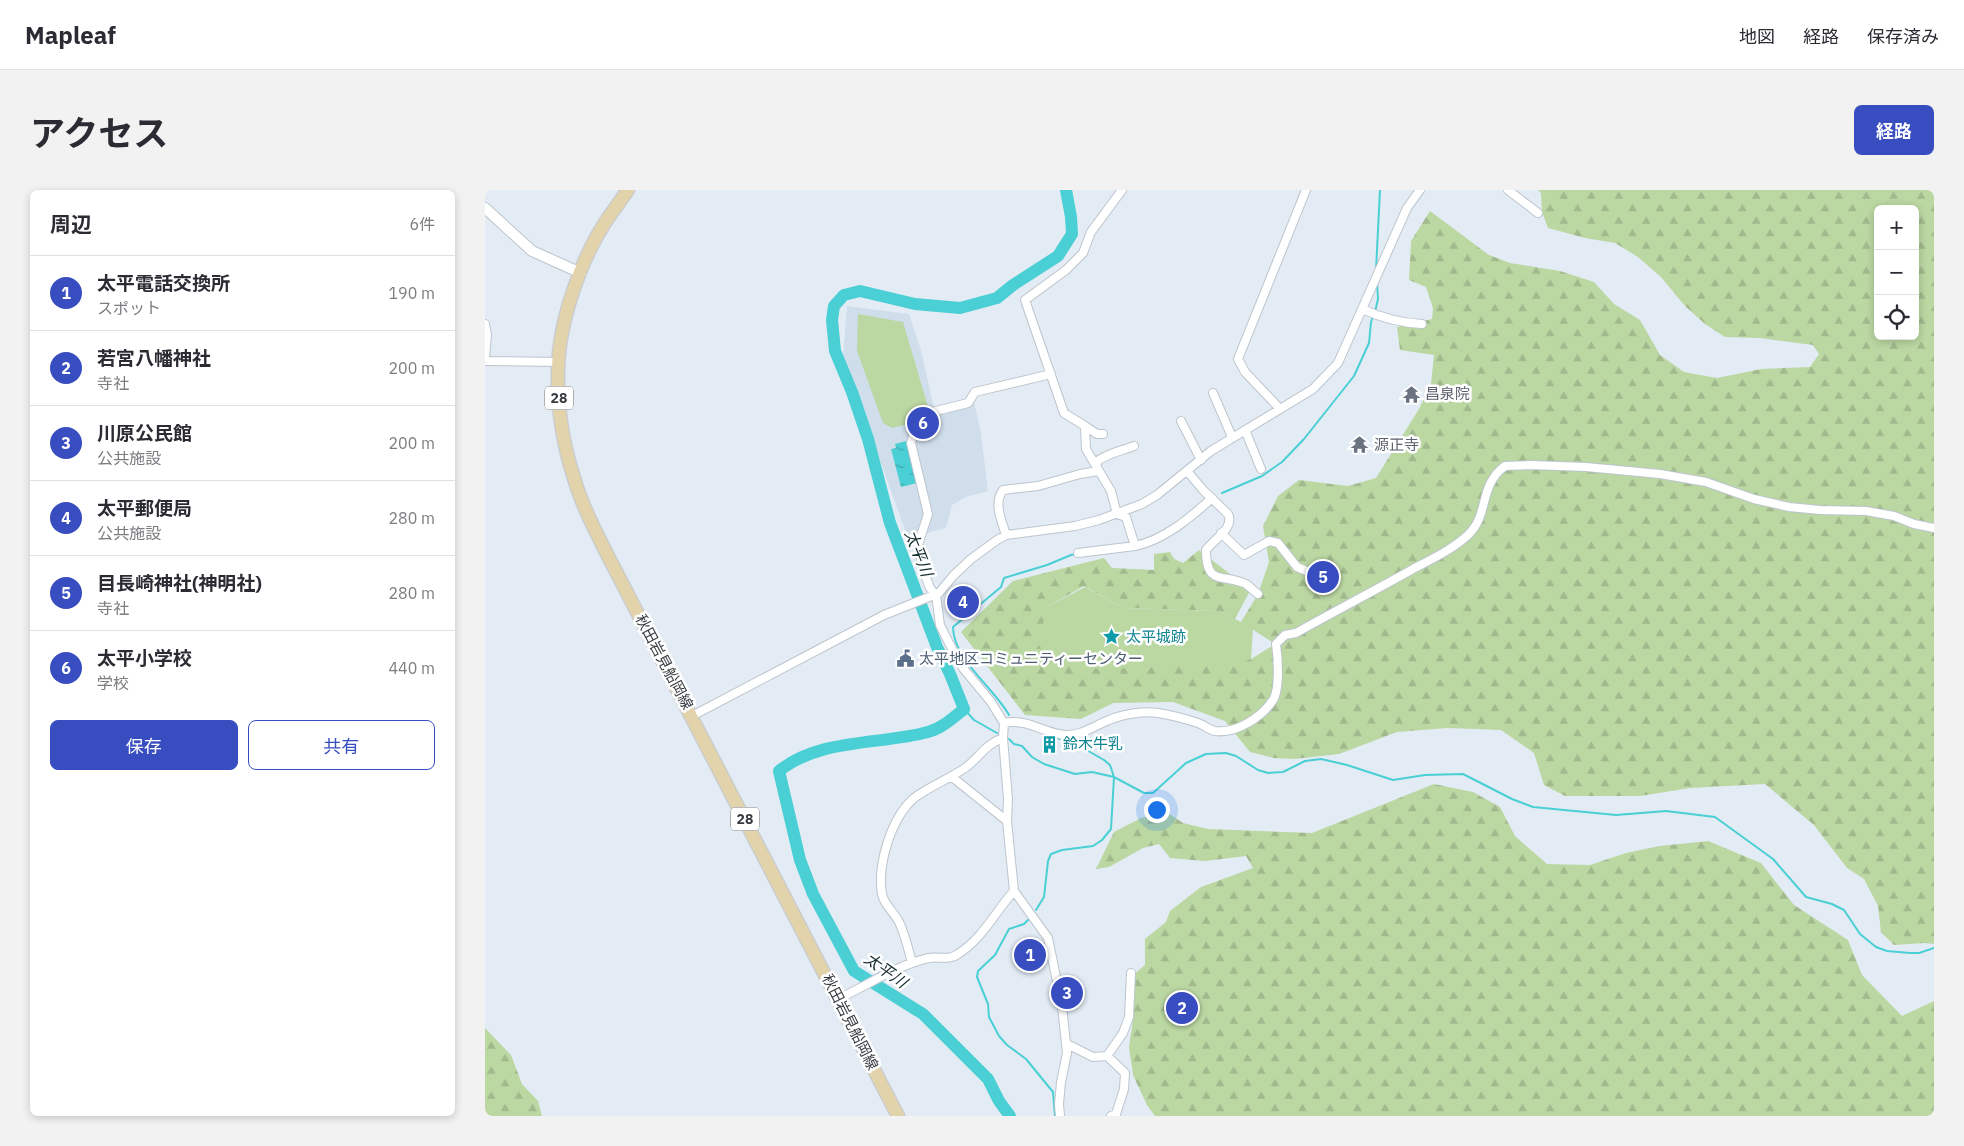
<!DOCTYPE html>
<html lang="ja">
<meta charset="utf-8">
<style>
:root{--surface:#fff;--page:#f2f2f3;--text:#2b2b33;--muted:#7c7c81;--line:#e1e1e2;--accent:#384dbf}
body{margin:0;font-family:"IBM Plex Sans","Noto Sans JP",sans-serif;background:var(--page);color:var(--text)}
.controls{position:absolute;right:15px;top:15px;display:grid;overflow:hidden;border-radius:8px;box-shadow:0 2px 8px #0003}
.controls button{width:45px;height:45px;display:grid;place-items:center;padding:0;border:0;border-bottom:1px solid var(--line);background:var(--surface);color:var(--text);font:25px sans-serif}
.you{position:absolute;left:671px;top:619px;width:18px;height:18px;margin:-12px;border:4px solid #fff;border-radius:50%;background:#1a73e8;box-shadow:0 0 0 8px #1a73e833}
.badge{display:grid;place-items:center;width:32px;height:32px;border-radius:50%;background:var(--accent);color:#fff;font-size:16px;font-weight:700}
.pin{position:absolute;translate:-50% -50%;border:2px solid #fff;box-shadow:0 1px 5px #0006}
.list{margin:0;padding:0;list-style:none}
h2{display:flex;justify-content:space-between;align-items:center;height:65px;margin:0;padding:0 20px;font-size:21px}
h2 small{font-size:16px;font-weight:400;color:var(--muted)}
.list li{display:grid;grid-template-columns:32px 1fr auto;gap:15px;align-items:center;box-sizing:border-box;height:75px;padding:0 20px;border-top:1px solid var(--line)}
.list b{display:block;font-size:19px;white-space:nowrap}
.list p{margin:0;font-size:16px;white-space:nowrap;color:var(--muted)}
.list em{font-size:16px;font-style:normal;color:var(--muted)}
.actions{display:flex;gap:10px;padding:15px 20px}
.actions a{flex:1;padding:11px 0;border:1px solid var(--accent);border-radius:8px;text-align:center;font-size:18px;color:var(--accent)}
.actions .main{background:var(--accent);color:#fff}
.icon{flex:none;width:28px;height:28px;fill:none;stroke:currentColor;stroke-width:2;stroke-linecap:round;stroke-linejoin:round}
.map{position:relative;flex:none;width:1449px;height:926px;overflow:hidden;border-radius:8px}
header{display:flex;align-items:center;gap:30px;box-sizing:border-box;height:70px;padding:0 25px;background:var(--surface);border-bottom:1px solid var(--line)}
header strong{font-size:24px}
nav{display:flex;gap:28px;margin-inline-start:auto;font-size:18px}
.intro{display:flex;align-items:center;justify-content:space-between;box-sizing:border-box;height:120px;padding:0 30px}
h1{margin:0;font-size:35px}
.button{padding:12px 22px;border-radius:8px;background:var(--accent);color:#fff;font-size:18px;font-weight:700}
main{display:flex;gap:30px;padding:0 30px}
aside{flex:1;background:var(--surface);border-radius:8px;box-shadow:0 2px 8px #0003}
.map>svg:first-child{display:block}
</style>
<header>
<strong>Mapleaf</strong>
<nav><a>地図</a><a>経路</a><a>保存済み</a></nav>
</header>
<div class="intro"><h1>アクセス</h1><a class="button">経路</a></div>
<main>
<aside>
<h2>周辺<small>6件</small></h2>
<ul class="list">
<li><span class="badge">1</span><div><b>太平電話交換所</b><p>スポット</p></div><em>190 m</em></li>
<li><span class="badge">2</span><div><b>若宮八幡神社</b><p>寺社</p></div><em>200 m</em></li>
<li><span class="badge">3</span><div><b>川原公民館</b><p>公共施設</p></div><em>200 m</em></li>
<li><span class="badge">4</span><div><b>太平郵便局</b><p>公共施設</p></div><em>280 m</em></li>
<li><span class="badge">5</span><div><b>目長崎神社(神明社)</b><p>寺社</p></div><em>280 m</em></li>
<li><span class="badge">6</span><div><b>太平小学校</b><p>学校</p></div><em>440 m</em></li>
</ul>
<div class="actions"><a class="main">保存</a><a>共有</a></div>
</aside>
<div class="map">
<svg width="1449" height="926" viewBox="0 0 1449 926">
<defs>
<pattern id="forest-firs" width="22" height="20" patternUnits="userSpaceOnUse" patternTransform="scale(1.25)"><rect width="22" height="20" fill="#bbd7a2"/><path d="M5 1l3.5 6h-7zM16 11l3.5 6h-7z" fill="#a2b98d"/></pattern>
<pattern id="water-ripples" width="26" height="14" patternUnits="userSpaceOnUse" patternTransform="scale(1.25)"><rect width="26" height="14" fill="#49cfd4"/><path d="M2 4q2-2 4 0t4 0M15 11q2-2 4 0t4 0" fill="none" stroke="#3ea9ad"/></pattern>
</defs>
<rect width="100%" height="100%" fill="#e3ecf5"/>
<!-- built -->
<path fill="#d0deec" d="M362,116L424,124L436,160L450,223L489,212L496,243L503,301L481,307L467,315L461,338L435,345L424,351L358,167Z"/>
<!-- forest -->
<path fill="url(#forest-firs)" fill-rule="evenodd" d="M1053,0H1449V754L1439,753L1409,755L1396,742L1393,716L1379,689L1362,678L1329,635L1280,594L1205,598L1155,606H1080L1059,595L1049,563L1016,540L962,538L912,542L854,564L809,569L789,568L765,562L740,531L688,512L628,513L596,529L540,525L476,442L528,391L619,368L627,378L669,380V364L685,362L689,369L698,373L714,360L745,384L767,397L750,429L734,421L638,418L599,396L562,417L766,469L790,454L756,432L773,404L784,372L778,336L793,306L814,290L863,296L891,288L934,219L946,194L949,165L915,160L912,137L947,129L948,118L941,97L924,90L926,51L945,21L1004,65L1025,73L1075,81L1109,92L1129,114L1155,130L1175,165L1199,182L1232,188L1276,179L1325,177L1334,164L1328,155L1275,148L1240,147L1220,134L1200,116L1176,87L1153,67L1130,53L1100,48L1063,38L1057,22L1056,3ZM1393,19H1430V146H1393Z
M949,594L988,602L1015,617L1030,646L1062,674L1105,675L1141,663L1175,656L1223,651L1276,673L1309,715L1363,750L1377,785L1417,826L1449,811V926H670L662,915L648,885L644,857L649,823L647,786L660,775V749L681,732L685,721L716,697L768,678L761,666L720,671L685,668L674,654L658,658L624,677L611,679L629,642L656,628L683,623L698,633L723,639L827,643Z
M0,838L26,865L37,894L53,911L57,926H0Z"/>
<!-- garden -->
<path fill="#bbd7a2" d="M373,124L418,132L444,220L428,233L407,238L398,233L372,161Z
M600,397L638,418L734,421L768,438L766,469L751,475L614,479L565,470L553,454L562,417Z"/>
<!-- water -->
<path fill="url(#water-ripples)" d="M421,251L432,293L416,297L406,259L411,258L410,254Z"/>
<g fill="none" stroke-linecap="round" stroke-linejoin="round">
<!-- stream -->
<path stroke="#49cfd4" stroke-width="2" d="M891,80L895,0
M890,122L893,109L892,92
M737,303L777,286L797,272L819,249L869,186L884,153L886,132L888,126
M479,519L489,530L512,543
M524,525C509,498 468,469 468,437L516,397L519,388L562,375L586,365L592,364
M524,549L529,554L537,556L547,567L559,574L590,584L607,582L629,587L659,603H668L701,573L721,564L741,563L751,566L773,580L783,583L798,582L820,571L836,569L862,575L908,590L940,585L978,584L1027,609L1048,617L1131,625L1181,621L1230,627L1288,669L1321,707L1347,714L1359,720L1375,744L1391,757L1402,761L1425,763H1434L1449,758
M551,720L559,707L563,671L566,664L577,660L608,656L617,650L626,639L629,587L625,575L619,570L598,558L570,547
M543,730L539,734L524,739L510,765L493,781L492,787L503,814L504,827L514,846L522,855L541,869L568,902L570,926"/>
<!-- river -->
<path stroke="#49cfd4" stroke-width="12" d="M525,926L514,911L503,889L438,824L369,781L328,704L315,670L294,581C335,548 395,555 443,542C457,538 468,528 479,519L465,484L452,457L405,333L383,249L367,202L350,161L347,130L349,116L359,105L375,101L430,114L475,118L512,108L528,95L573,66L587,44L586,27L581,0"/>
<defs>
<path id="minor" d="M637,0L606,42L598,63L581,80L540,110L579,223L600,236L601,259L626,301L632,324L641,327L650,356C679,350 705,328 727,308
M1023,0L1053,23
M877,119C897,128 916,133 937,134
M0,134L2,145L0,167
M0,171L74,172
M566,184L490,202L483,213L443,223L433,228L426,253L443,324L433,355L438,380L445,398L451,405L455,435L465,455L478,478L506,512L519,533L518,548L523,609L522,631L529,701L563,748L577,816L582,863L576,892L574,914L575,926
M728,203L747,247
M795,219L760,182L753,169L821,0
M696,231L716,270
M600,236L612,244H618
M760,240L776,279
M702,281L719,301L743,324C750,338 729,349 721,360C721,397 738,383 761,394C765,397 769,401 773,404
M736,343L759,365L784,351L793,353L812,377L824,382
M521,345C517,331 508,314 518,300L553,296L595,284L613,281L611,272C623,263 636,261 649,256
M593,363L650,356
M207,526L399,425L454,403L468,386L486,369L512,350L521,345L590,336L614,330L657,314L672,305L726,261L828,199L853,173L922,18L935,0
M519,533C543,528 560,544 581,545C596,546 611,535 624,530C638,524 658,521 673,523C686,525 701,529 713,533C719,535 724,540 730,541C751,544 777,527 788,510C795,500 793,467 791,454L800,445L811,443C850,421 889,401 928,379C947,369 968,359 983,345C1005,324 993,296 1020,276L1046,275L1101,277L1175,284L1221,292L1269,309L1304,317L1335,320L1381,321L1409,326L1429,334L1449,338
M467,587L522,631
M427,772C423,759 420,744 414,732C409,722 399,715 397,704C392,675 406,629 428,609C441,598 464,589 480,578C495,567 499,555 518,548
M353,809C383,795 412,775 444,768C454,766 464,771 473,764C498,748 510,722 529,701
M582,854L608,867L622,866L638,843L644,827L646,783
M622,866L640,883L639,899L631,924L626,926"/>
<path id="tertiary" d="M0,18L47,61L96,83"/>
<path id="primary" d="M143,0C136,10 128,21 121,31C95,71 74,132 73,179C72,215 78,254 89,288C97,316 111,342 124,368L413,926"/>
</defs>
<!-- minor casing -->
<use href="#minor" stroke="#bcc5cd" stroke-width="10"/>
<!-- tertiary casing -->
<use href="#tertiary" stroke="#bcc5cd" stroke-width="12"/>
<!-- primary casing -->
<use href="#primary" stroke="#cbcccd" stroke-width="15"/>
<!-- minor -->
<use href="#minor" stroke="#fff" stroke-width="8"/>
<!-- tertiary -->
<use href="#tertiary" stroke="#fff" stroke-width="10"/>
<!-- primary -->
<use href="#primary" stroke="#e2d3aa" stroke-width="12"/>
</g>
<!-- icons -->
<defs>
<symbol id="temple-bare" viewBox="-9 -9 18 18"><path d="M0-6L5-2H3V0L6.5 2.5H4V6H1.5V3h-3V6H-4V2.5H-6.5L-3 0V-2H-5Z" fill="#6b7280" stroke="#fff" stroke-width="2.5" paint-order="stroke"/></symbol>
<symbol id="sight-bare" viewBox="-9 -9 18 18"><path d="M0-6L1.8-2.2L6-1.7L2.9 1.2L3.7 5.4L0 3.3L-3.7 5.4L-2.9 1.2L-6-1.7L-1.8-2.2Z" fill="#0f9aa8" stroke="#fff" stroke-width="2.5" paint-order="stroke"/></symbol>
<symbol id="civic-bare" viewBox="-9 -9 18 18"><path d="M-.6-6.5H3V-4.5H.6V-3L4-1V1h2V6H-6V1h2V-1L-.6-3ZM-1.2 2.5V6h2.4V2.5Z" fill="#5c6f8a" stroke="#fff" stroke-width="2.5" paint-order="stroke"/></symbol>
<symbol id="building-bare" viewBox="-9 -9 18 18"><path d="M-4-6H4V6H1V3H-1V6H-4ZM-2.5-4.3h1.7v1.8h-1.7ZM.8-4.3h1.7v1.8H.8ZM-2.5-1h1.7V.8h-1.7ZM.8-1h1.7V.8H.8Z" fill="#0f9aa8" stroke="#fff" stroke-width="2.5" paint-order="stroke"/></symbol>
</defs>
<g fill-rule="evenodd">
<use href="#temple-bare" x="914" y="192" width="25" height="25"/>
<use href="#temple-bare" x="862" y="242" width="25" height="25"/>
<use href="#sight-bare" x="614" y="434" width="25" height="25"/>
<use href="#civic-bare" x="408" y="456" width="25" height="25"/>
<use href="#building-bare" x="552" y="542" width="25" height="25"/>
</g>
<g text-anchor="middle" stroke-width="5" stroke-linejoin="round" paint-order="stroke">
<!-- shield labels -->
<g fill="#fff" stroke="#747679" stroke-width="1">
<rect x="60" y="196.5" width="28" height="23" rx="4"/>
<rect x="246" y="617.5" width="28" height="23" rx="4"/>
</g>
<g font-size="14" font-weight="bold" fill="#383c3f">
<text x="74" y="213">28</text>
<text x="260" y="634">28</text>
</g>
<!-- worship labels -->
<g font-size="15" fill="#5b616d" stroke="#fff" text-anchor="start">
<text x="940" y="209">昌泉院</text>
<text x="889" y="260">源正寺</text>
</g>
<!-- culture labels -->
<g font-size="15" fill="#0d838f" stroke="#fff" text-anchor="start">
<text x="641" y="452">太平城跡</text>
<text x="578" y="559">鈴木牛乳</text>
</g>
<!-- service labels -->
<g font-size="15" fill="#4e5e75" stroke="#fff" text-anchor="start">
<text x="434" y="474">太平地区コミュニティーセンター</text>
</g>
<!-- street labels -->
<g font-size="15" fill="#383c3f" stroke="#fff">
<text transform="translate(179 472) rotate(62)" y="5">秋田岩見船岡線</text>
<text transform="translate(365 832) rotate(63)" y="5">秋田岩見船岡線</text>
</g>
<!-- water labels -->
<g font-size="16" font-style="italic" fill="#172e2e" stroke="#fff">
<text transform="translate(434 363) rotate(68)" y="6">太平川</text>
<text transform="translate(401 780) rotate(35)" y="6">太平川</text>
</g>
</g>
</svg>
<div class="controls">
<button>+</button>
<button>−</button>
<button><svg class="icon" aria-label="locate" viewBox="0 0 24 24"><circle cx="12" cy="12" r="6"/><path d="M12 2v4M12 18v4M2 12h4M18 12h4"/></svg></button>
</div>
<div class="you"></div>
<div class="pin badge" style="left:545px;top:765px">1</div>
<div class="pin badge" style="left:697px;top:818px">2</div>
<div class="pin badge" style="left:582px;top:803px">3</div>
<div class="pin badge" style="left:478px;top:412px">4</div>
<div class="pin badge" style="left:838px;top:387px">5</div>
<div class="pin badge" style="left:438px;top:233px">6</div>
</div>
</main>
